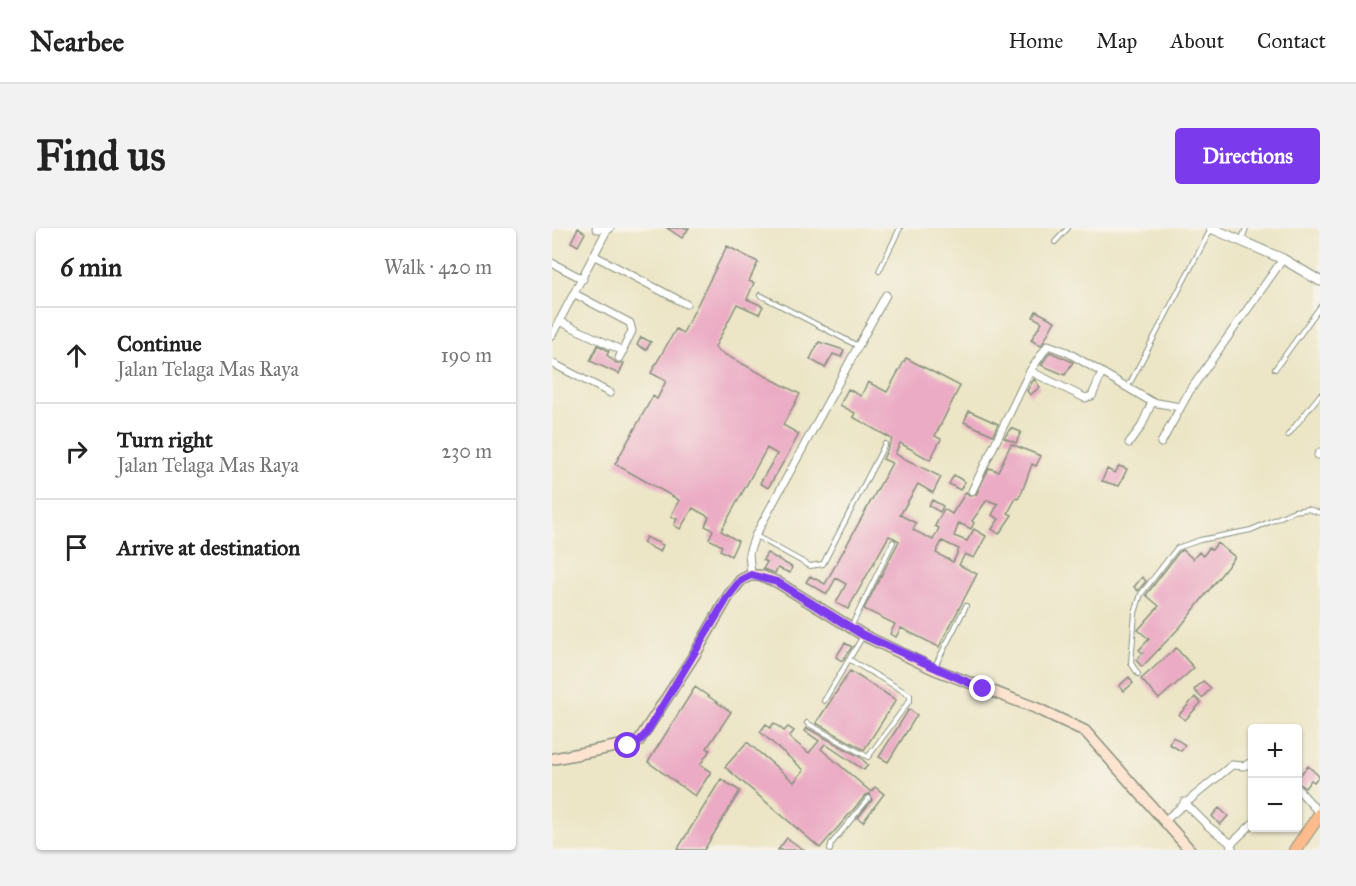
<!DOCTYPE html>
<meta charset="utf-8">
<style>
:root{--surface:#fff;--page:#f2f2f2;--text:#222;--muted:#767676;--line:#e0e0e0;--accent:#7c3aed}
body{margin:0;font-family:"IM FELL Great Primer",serif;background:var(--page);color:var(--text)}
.controls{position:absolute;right:18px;bottom:18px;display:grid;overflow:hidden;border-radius:6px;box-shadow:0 2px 4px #0004}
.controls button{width:54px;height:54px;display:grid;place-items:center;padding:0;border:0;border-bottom:2px solid var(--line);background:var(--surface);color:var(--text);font:30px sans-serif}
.stop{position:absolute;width:18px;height:18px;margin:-14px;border:4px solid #7c3aed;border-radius:50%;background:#fff}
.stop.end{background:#7c3aed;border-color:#fff;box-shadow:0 2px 6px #0008}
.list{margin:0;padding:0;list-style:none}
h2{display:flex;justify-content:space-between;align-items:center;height:78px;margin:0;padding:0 24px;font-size:26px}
h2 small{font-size:20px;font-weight:400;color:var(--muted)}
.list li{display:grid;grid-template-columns:39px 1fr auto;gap:18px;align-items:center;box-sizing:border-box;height:96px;padding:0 24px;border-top:2px solid var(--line)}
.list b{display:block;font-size:22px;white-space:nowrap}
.list p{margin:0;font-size:20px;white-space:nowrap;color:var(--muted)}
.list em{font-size:20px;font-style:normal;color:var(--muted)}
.icon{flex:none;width:33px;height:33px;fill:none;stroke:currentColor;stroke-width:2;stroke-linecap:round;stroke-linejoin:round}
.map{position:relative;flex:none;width:768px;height:622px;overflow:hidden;border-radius:6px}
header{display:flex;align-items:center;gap:36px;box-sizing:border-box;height:84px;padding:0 30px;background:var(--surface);border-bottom:2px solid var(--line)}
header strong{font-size:28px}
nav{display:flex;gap:33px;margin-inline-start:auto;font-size:21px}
.intro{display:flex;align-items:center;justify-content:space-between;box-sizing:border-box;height:144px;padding:0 36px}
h1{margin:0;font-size:42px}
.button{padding:15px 27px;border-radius:6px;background:var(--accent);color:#fff;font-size:21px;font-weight:700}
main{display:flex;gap:36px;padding:0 36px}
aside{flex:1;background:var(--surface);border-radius:6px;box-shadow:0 2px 4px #0004}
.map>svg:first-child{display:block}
</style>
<header>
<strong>Nearbee</strong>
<nav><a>Home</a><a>Map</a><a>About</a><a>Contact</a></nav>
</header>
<div class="intro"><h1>Find us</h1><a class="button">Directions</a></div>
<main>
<aside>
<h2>6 min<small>Walk · 420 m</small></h2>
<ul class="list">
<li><svg class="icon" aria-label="ahead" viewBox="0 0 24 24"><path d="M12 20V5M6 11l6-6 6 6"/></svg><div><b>Continue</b><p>Jalan Telaga Mas Raya</p></div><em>190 m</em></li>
<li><svg class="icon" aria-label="right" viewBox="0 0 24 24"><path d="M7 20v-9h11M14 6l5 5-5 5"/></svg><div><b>Turn right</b><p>Jalan Telaga Mas Raya</p></div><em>230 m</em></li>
<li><svg class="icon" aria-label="arrive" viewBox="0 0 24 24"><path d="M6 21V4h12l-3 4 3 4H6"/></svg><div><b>Arrive at destination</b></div></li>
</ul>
</aside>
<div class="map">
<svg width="768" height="622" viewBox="0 0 768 622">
<rect width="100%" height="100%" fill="#f7f3e8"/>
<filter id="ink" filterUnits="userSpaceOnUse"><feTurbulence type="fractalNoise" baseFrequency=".0167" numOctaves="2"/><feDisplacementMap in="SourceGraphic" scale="12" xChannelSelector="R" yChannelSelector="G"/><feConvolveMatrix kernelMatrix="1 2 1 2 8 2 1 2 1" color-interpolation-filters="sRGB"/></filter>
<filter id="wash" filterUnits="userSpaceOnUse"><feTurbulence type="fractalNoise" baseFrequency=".008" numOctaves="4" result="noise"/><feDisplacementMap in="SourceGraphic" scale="24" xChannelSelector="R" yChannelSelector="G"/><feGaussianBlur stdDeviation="1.35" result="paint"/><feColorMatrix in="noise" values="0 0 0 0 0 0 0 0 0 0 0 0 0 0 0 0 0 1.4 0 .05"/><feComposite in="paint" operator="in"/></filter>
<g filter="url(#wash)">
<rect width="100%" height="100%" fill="#ece5c6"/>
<g id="blocks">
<!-- building -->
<path fill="#ebabc4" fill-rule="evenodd" d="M26,0L33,5L26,18L19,14Z
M115,0H137L130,10Z
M175,18L206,34L197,53L202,55L195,71L211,78L207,86L185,76L163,119L166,123L248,166L231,197L247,206L234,230L216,260L208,255L225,226L215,220L169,303L186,313L179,328L168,322L170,318L157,311L161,302L153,298L157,289L141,280L128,301L122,297L125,291L119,288L127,272L63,236L101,168L105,171L114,153L99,145L105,134L124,101L131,105Z
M484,83L503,93L489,118L479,112L490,94L481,89Z
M89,109L99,114L94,122L85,117Z
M267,114L292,122L289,129L281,126L273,140L258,131Z
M46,117L57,123L55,127L64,135H72L67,146L38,133Z
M498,124L521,134L513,147L489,137Z
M354,130L408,158L383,208L389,211L378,232L348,215L343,226L389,249L381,265L366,256L348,287L364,295L361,302L381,312L387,300L383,298L392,281L400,286L414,264L418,268L424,267L437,240L446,243L459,216L489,228L484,238L480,236L470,264L466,271L464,270L456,285L460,287L447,306L440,301L447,291L440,287L446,276L435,272L420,293L422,295L419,301L407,295L402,308L415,313L422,301L434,308L422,330L413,326L407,337L425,346L387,419L349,400L344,409L338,406L343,396L312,381L347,313L342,310L337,308L296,381L284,375L294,356L284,350L275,366L254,354L258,348L273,356L340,235L331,231L340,211L301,189L303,185L288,177L296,161L309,168L316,154L335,164ZM390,313L407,321L401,334L384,325Z
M482,151L488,159L478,167L475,163Z
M417,183L446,196L441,207L412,194Z
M459,200L469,204L464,215L452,210Z
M567,238L575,241L567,258L550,253L555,241L563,245Z
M402,247L413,254L408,262L397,256Z
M380,272L391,278L388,284L377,278Z
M94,309L111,317L108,324L91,315Z
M665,315L683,329L629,398L590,439L584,432L591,425L587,422L597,411L586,402L607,378L594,367L627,324L631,322L641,331L647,324L651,328L657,320L660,322Z
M215,325L240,339L238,345L226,340L223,345L211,341L215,334L211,332Z
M590,349L594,353L586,363L582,359Z
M293,415L300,419L290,433L284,429Z
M624,420L642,440L607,471L589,451Z
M298,443L344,472L312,522L264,495Z
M577,449L581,455L572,463L567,458Z
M651,453L659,460L650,470L642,462Z
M143,459L179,484L155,520L158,522L148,537L159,544L143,568L96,534Z
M643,469L649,475L633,492L627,487Z
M357,481L365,487L336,534L327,529Z
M222,495L232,503L236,499L242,503L237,509L257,525L267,513L253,503L255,500L308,529L316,537L312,542L273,516L269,521L319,564L323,559L332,566L311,594L306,590L320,572L318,566L314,567L268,620L173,539L195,514L242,554L252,542L208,504L214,496L218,500Z
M621,509L633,517L629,523L617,516Z
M756,538L767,548L762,554L759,552L753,560L746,555V545L748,547Z
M169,551L188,563L152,622H125Z
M667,580L676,588L668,597L660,588Z
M235,610L252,622H226Z"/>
</g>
</g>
<g filter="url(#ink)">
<use href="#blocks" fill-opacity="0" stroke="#86917d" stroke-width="1.5"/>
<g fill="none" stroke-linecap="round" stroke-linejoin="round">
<defs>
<path id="service" d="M690,11L694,0
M503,14L516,0
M327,43L348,0
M208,67L306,118
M723,141L768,79
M578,155L659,1
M736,207L768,167
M204,308L258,338L271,336L333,216
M299,399L341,314
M382,440L414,378
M586,446L579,435L583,385L589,366L625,320L648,312L699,302L742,283L756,281L768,285
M272,473L311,408
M255,495L316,529L358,472V467L298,432
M278,622L279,616L317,570"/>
<path id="minor" d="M43,28L134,76
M0,35L31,51
M23,66L78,95L80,103L67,130
M7,93L71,123
M0,107L55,2
M0,135L58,165
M478,143L533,170L540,168L549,147
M577,215L589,199L600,174
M609,215L637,164L731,31
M766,227L768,224
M420,263L478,143L496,117L515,124L600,174L628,179
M199,347L197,325L203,308L334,67
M746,561L768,586
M632,574L656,598L677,614L681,622
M612,593L680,537L692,538L700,534
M679,616L700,596"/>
<path id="tertiary" d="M45,0H57
M659,0L731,31L768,53"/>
<path id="secondary" d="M0,531L86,514L143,426L177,367L189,352L199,347L209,348L225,354L311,407L382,441L484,480L533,503L638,622"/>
<path id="trunk" d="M743,622L768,586"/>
</defs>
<!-- service casing -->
<use href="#service" stroke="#86917d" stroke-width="6"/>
<!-- minor casing -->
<use href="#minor" stroke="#86917d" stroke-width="9"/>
<!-- tertiary casing -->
<use href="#tertiary" stroke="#86917d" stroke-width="11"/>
<!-- secondary casing -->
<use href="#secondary" stroke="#86917d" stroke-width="13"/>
<!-- trunk casing -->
<use href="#trunk" stroke="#86917d" stroke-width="14"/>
<!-- service -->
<use href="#service" stroke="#fff" stroke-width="4"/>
<!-- minor -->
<use href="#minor" stroke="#fff" stroke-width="7"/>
<!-- tertiary -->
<use href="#tertiary" stroke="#fff" stroke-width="9"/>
<!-- secondary -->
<use href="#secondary" stroke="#fde4d1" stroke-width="10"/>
<!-- trunk -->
<use href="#trunk" stroke="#fbbb8d" stroke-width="12"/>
</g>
</g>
<g fill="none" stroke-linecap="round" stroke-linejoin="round" filter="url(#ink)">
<!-- route -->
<path stroke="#7c3aed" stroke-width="8" d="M76,518L86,514L93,507L177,367L189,352L199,347L225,354L311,407L431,461"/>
</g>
</svg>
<div class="controls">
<button>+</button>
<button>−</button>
</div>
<div class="stop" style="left:76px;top:518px"></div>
<div class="stop end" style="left:431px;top:461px"></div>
</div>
</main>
